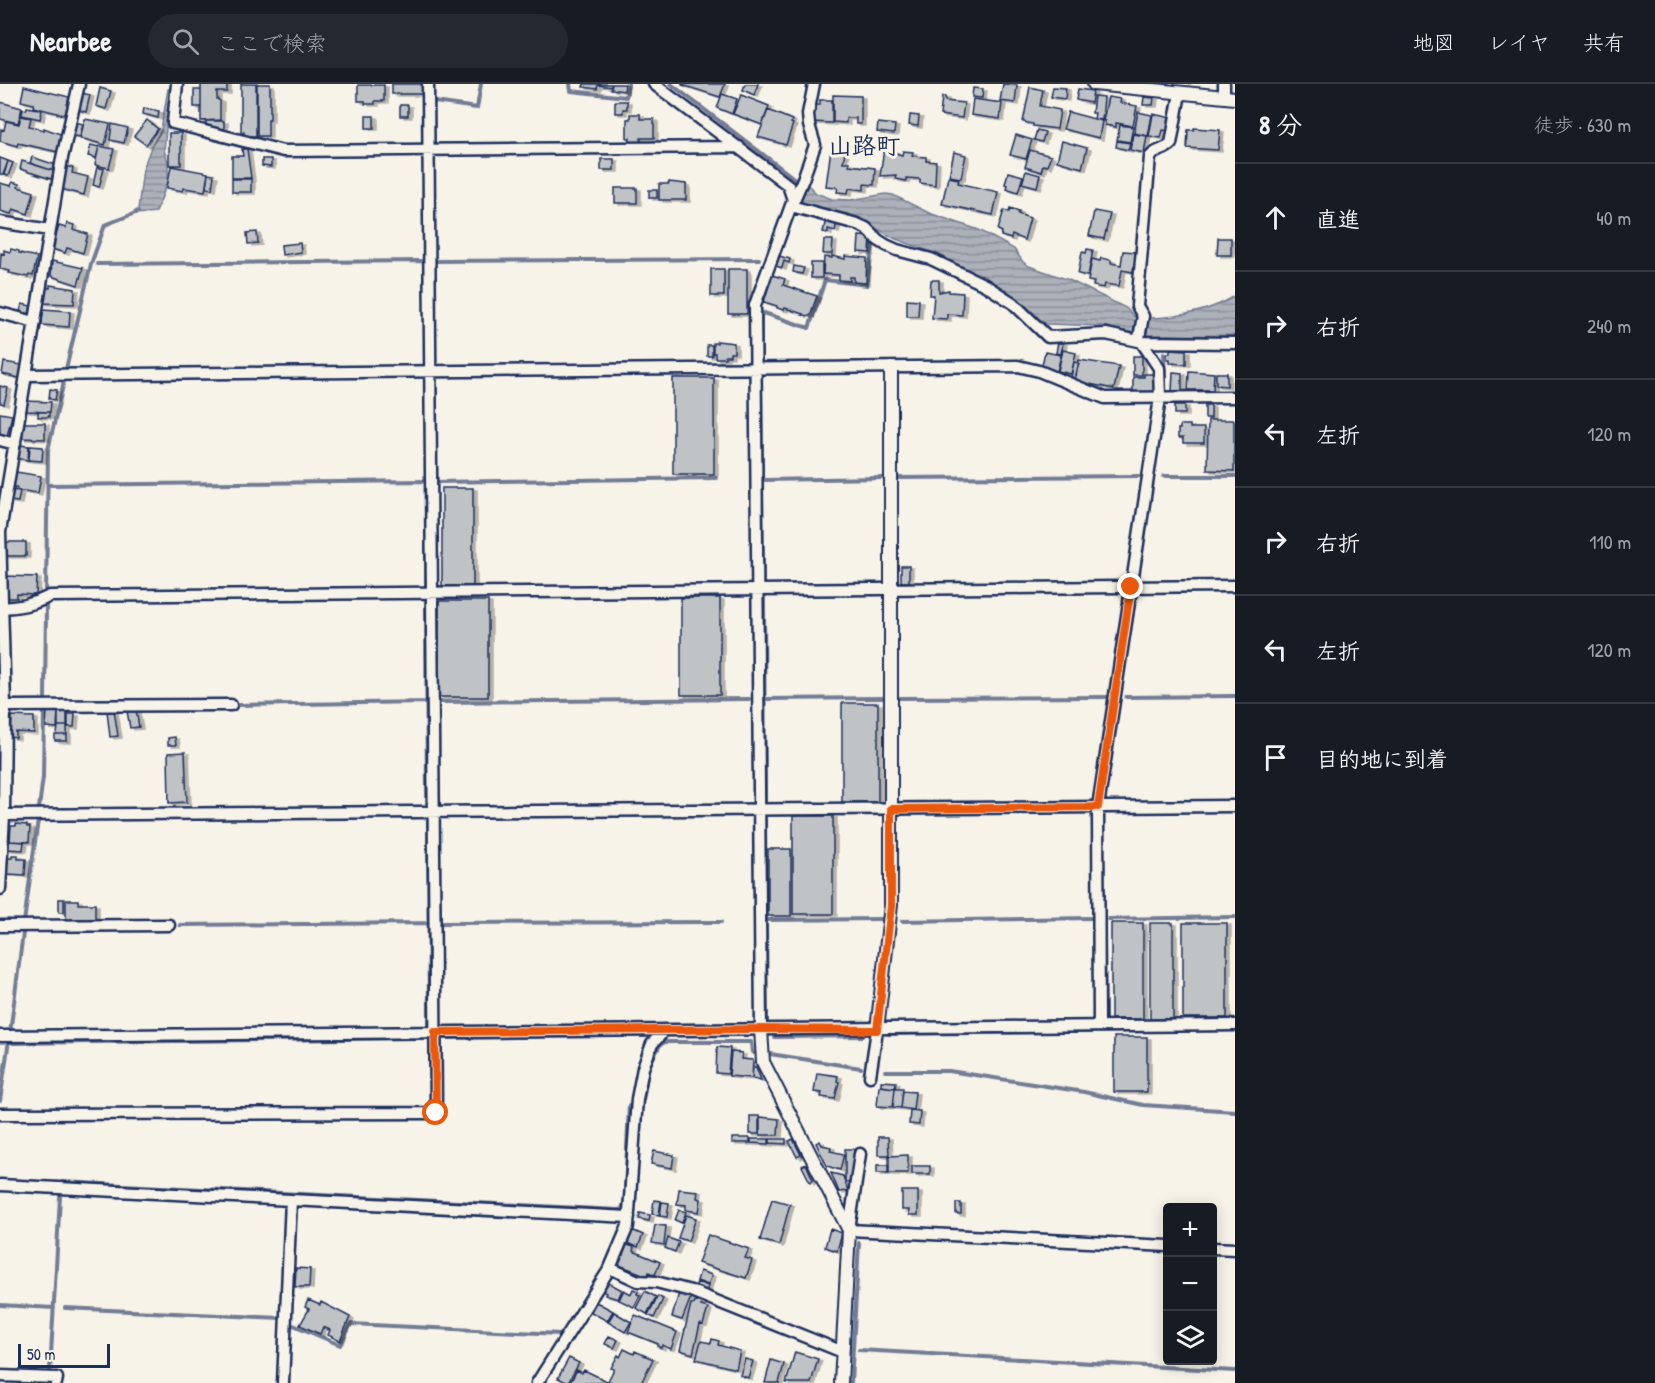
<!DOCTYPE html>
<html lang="ja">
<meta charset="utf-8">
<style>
:root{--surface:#171b24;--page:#242831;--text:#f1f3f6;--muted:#9ea1a6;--line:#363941}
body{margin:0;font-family:"Patrick Hand","Klee One",sans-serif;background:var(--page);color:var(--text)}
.controls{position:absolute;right:18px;bottom:18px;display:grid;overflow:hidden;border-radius:6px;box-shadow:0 3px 15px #0003}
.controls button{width:54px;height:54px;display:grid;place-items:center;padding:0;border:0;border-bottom:2px solid var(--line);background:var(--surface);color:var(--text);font:30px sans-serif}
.scale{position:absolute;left:18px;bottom:15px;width:92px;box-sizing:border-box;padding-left:6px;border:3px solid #1b2f5e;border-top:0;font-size:16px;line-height:21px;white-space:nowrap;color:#1b2f5e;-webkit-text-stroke:4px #f7f3e8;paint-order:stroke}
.stop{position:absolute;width:18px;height:18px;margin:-14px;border:4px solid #ea580c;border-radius:50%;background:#fff}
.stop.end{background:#ea580c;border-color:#fff;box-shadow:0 2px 6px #0008}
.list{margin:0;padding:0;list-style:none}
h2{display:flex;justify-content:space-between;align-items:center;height:78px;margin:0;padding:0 24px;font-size:26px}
h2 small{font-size:20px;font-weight:400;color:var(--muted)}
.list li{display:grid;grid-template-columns:39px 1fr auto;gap:18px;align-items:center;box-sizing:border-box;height:108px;padding:0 24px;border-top:2px solid var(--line)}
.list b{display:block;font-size:22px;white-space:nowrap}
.list em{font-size:20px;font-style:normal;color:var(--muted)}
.icon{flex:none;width:33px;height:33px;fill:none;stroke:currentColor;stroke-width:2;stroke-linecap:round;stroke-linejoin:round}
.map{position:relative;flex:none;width:1235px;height:1299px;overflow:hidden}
header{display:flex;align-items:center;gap:36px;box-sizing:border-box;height:84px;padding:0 30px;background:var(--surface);border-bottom:2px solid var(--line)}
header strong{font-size:28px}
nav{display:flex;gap:33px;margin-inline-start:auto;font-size:21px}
.search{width:420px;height:54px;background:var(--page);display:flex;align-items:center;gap:15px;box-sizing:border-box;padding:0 21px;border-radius:33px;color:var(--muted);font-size:22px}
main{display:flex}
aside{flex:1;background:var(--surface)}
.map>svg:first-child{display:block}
</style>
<header>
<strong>Nearbee</strong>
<div class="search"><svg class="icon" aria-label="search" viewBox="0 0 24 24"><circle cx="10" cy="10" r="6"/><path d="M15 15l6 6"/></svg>ここで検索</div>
<nav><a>地図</a><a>レイヤ</a><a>共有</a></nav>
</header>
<main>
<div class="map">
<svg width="1235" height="1299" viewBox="0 0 1235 1299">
<defs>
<pattern id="water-rules" width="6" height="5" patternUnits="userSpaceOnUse" patternTransform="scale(1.5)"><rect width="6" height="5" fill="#acb0b9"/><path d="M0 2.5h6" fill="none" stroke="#8b909a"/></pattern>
<filter id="shadow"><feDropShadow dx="4" dy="2" stdDeviation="0" flood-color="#0004"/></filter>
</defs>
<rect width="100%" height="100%" fill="#f7f3e8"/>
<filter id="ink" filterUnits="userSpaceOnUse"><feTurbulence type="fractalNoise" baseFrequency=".0167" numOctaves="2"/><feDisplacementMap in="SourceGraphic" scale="12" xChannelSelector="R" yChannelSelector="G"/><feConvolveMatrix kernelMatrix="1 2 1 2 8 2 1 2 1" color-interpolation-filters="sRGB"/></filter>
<g filter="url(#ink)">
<!-- water -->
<path fill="url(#water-rules)" stroke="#727c95" stroke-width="1.5" d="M168,5L170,6L164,66L168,78V97L156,128L136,130L133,129L138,125L143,85L151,63L161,46Z
M805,98L816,109L832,115L850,116L886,110L893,111L929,129L979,146L1014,165L1023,178L1029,182L1069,196L1126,224L1137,235L1148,237L1151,234C1181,233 1209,228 1235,212V254L1170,251L1145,252L1102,242L1047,240L1037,235L1022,220L999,204L940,171L896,155L849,130L805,122L801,118Z"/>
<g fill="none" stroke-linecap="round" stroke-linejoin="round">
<!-- stream -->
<path stroke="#727c95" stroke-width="4" d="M570,0L571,7L626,13L628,0
M671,0L799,98
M435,18L477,24L481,0
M433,177L759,175
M97,180L424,177V182
M425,253V282
M1164,269L1165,308
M761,277V231L764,229L809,244L825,196L867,201L873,160
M66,285L91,180L105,141L138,128
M761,293L763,498
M1160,350L1164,321
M1164,392H1235
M899,394L1143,392
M762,396L883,394
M436,398L716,394
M48,401L426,397
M426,502V398
M46,509L48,366L64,297
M426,514L427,722
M764,514L765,717
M1127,565L1136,508
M1126,613L1235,612
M45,614L46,523
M899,614L1108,613
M765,615L883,614
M439,618L749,615
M239,621L427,618
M39,724L43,693L44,626
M428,734L429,943
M765,734L767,936
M1103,783L1105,938
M1109,835L1235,833
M766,836L882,835
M902,837L1093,834
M24,838L38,736
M440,839L721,838
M180,841L428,839
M10,949L23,849
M888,950L1235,946
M774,953L863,952
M430,954L431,1008
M441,954L654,951
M13,959L427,954
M770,970L861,984
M650,980L660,961L665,958H751L752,968L754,969
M885,987H949L1084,1008L1143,1021L1235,1027
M643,1016L647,992
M0,1017L9,956
M62,1098L618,1126L622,1125L625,1115
M625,1107L629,1021
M0,1221L54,1224
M65,1224L282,1234
M291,1240L340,1261L351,1240L561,1250
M859,1266L1235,1287
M50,1288L60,1113
M851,1299L859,1159"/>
</g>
<!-- building -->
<path fill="#c0c3c5" stroke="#1b2f5e" stroke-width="1.5" filter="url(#shadow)" d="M201,0H227V8H217V15L220,17V36L201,37Z
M241,0H256V52H244V48H241Z
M257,0H270V35H268V52H257Z
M392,0H422V10H392Z
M584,0H611V3L598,1L597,5L583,3Z
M612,0H625L624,7L611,5Z
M725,0L720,13L682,1V0Z
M745,0H758L754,11L743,6Z
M1003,0L1017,1L1015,19L1000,17Z
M358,1H384V17H375V20H365V17H358Z
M24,2L69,13L65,31L33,23L34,20L21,17Z
M1030,3L1043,6L1040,22L1060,26L1057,45L1033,42V40L1023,38Z
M1053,3L1066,4L1065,15L1051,13Z
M100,4L111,7L106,25L96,22Z
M973,4L983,5L982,14L972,13Z
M1078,5L1093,7L1091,19L1076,16Z
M194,6H201V23H194Z
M82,9L90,11L86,28L78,26Z
M722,10L737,15L732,30L717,24Z
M741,11L769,22L762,41L733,30Z
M833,11L861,12V40H856V34H846V39L833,38Z
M1094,12L1104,13L1102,36L1094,35L1095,29H1092Z
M942,13H945V17L964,19L962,34L940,31Z
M1108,13L1121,15L1120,19L1137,22L1133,42L1116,39V43L1105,41V37H1103Z
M1144,13L1154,14L1153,21H1143Z
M973,15L1002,19L1000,35L971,31Z
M820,16H832V39L812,38V21H820Z
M615,17H627V25H623V29H615Z
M0,18L22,24L18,39L0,35Z
M400,21H408V32H400Z
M27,23L42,26L40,35L22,31L23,25L26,26Z
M144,24L159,27L158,34L143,30Z
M768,26L792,36L791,39L793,40L786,61L758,53Z
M1068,28L1102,37L1099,54L1063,45Z
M1138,28L1152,31L1148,52L1134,49Z
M630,30H640V35H654V54H641V59H630V54H627V35H630Z
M1153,30L1172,34L1169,47L1163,46L1161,54L1149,52Z
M910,31L919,32L918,42L909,41Z
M21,32L31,34L29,42L44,46V44L63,51L58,68L18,59L17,62L0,57L1,45L4,46L6,37L19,40Z
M366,32H374V44H366Z
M85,35L110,40L105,61L80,54Z
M147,36L158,45L146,61L134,52Z
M206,37H224V46L206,41Z
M75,38L83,40L80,53L71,51Z
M878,39L895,41L894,50L877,48Z
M112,40L128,44L124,59L110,56Z
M1120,41L1133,43L1130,58L1117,56Z
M1194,44L1220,46L1218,66L1187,64L1188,46H1194Z
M1037,46L1045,48L1042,58L1034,56Z
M169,49H181V81H169Z
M1133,50L1147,52L1144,69L1130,66Z
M1016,51L1032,56L1026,75L1010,71Z
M1062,57L1087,64L1082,84L1057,77Z
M1117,57L1130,59L1128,66L1116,63Z
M91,61L99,63L96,74L88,72Z
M99,62L114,65L109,84L95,81Z
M242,65H247L251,94H232V72H243Z
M831,65L845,68L843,78H849V81L875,84L874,101L864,100V106L849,104L848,109L837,108L838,103L826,102Z
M884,65L895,67V69L902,71L903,67L913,68L912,72L926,73V77L936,78L935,101L920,99V95L906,94V97L895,95L896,91L880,92Z
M1030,66L1051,72L1047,82L1043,81L1041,88L1025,83Z
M954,68L966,71L961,94L949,92Z
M32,73L56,81L54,87L30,79Z
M0,74L8,77L3,91L0,90Z
M262,75H271V83L262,82Z
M601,75H614V86H601Z
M8,77L13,79L8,92L4,91Z
M22,77L54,87L51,95L20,85Z
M66,82L73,84L72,89L88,93L84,111L61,105Z
M171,82L208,89L205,107L184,104L183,107L167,104Z
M97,83L104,85L99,103L93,101Z
M1026,87L1040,91L1037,103L1022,99Z
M1008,88L1023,92L1018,108L1006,104L1007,101L1005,100Z
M208,90L214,91L212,105L206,104Z
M948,93L959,95L958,99L998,108L993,131L942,120Z
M232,95H251V108H232Z
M12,98L19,100L18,103L34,108L28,130L13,125L11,130L0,127V99L11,102Z
M669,98L686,100V116H659V100H669Z
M615,104H637V119H615Z
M649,106H657V114H649Z
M1010,124L1019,127L1018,130L1030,134L1024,156L1012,151L1011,155L1001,152L1002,148L998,146L1004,126L1009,128Z
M1094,127L1110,130L1104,155L1089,152Z
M826,135L837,138L835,147L828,145V149L823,148Z
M67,139L74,141L73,146L88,150L83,169L67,164L65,169L52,165L59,142L66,144Z
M257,148L258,159L248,160L247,149Z
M859,152L871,153L870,169L858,168Z
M1218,154H1231V171H1217Z
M824,156H833L832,170H823Z
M300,159L301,168L282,171L281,161Z
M11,165L19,167V169L37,173L33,192L29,191L28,193L9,189L10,187L0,185L1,169L4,170V166L10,168Z
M1087,165L1093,166L1088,192L1078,190L1082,168L1086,169Z
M1123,167L1136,168L1133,188L1122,186L1119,202L1105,200L1104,204L1093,202L1094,198L1088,197L1092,175L1100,177L1101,174L1111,176V179L1121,181Z
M779,172L790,175L789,179L784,177L782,184L776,182Z
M832,172L845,175V172L867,174L866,199L854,198V193H850V197L839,196V191L823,190L824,173L832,174Z
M52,177L83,184L78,201L51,192Z
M811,179H822V194H811Z
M794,182L804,184L802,190L793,188Z
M711,185H724V212H711Z
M728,185H747V230H728Z
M772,191L785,195L783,201L817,212L810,232L802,231L803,230L785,224L784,226L777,224V222L764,218Z
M931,196H939V208L949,206V208L963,209L962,231L947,230V235L932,234L934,211H930Z
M50,201L75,205L74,220L43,219L44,203L50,204Z
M907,215L919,216L918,232H907Z
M22,220L31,222L29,230L20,228Z
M43,225L70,227L69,243L42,241Z
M717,257L734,259V269H730V272H725V274H715V269H713V259H717Z
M1058,258L1063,259L1061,270L1056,269Z
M707,261H712V272H707Z
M1170,265L1186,266V280L1170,279V275H1167V269H1170Z
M1063,266L1076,269L1071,290L1058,287Z
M1045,268L1061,271L1057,288L1041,285Z
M1133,272H1142V291H1133Z
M1079,276L1119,282L1114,305L1075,297Z
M4,278L22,281L19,294L2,290Z
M1074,278L1079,279L1075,294L1071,293Z
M1189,287L1214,289L1213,306H1188Z
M1173,288L1182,289V308H1172Z
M1216,289H1227V302L1216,301Z
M1144,290H1155L1154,311H1133V293H1144Z
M673,294H714V390H673Z
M0,302L8,304L4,320L0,319Z
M50,305L57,306L55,316L49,315Z
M25,317L51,318L50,328L25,327Z
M1175,321H1185V330H1175Z
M1205,321H1211V334H1205Z
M38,328H49V333H38Z
M0,329L12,331L7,352L0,350Z
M1208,336H1234V387L1207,386Z
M21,339H45V355L21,354Z
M1180,341H1190V344H1204V359H1183V354H1178V345H1180Z
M18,361L29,362L28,376L16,374Z
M30,362L43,363L42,377L29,376Z
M16,388L41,392L38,409L16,406L17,403H14Z
M442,404H473V502H442Z
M11,406L20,407L18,418L10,417Z
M5,458H26V472H5Z
M901,482H909V498H901Z
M5,492L37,493L36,511L17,510V514H5Z
M681,514H720V611H681Z
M439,517H488V613H439Z
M842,619H878V718H842Z
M47,626H58L57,644L46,643Z
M114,626L118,652L110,653L107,627Z
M136,626L139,643L130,644L127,627Z
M58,628H67V642H58Z
M68,630H75L74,643H68Z
M12,632L34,633V649L16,648V654L11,653Z
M58,642H67V651H57Z
M55,651H67V657H55Z
M175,653L176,661H168V654Z
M185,668L187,718L169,719L168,669Z
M793,732H833V830H793Z
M16,740L27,741V743H30L29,758L10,757L11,742H16Z
M7,757L24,758L23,766L7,765Z
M768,765H791V832H768Z
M12,771H18V775H26L25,791L6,790L7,774H12Z
M59,815H64V828H59Z
M66,816H78V820H95V838L66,837Z
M1111,839H1143V935H1111Z
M1150,839H1173V935H1150Z
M1183,839H1227V934H1183Z
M1114,953H1147V1008H1114Z
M717,963L730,964L728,990L716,989Z
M731,968L742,969L741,975L753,976L752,994L729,992Z
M753,983H756L761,996L752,994Z
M817,989L838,992L837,997L839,998L835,1015L821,1013L822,1009L814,1008Z
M881,997L896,998L895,1004L881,1002Z
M879,1002L895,1004L893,1023L877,1022Z
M895,1004H903L901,1024L893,1023Z
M903,1007L915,1008L913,1026L901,1024Z
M910,1026L920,1027L919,1041L909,1040Z
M750,1032H759V1050H750Z
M760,1033L779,1035L778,1051H760Z
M878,1053H888L889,1071H878Z
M732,1054H750V1059H732Z
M751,1055H769V1060L751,1059Z
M770,1055H786V1060L770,1059Z
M793,1055L801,1071L797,1073L789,1057Z
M820,1057L822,1061L831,1063L830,1067L844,1070L840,1086L827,1082L816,1059Z
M845,1065H854L851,1098H845Z
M654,1067L674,1071L672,1084L651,1080Z
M908,1071V1089H889V1072Z
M806,1080L813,1096L810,1098L802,1082Z
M877,1081H888V1089H877Z
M912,1082H930V1090H912Z
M831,1089L843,1092L848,1107L839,1108Z
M679,1105L698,1107L697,1114L701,1115L699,1128L686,1126V1121L677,1120Z
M902,1107H918V1131H909V1126H902Z
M772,1115L790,1120L779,1161L760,1156Z
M654,1116L661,1117L659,1131L652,1130Z
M662,1118L669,1119L667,1133L660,1132Z
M956,1119H961V1130H956Z
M679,1126L686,1128L682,1139L675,1136Z
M640,1129L650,1131L649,1137L639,1135Z
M686,1131L696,1134L688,1157L678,1154Z
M655,1141L666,1142L664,1161L652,1159Z
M830,1145L842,1149L837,1167L825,1163Z
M632,1146L643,1151L638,1163L627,1159Z
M708,1151L749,1165L745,1174L752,1176L746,1194L698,1179Z
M668,1154L679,1158L675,1168L665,1164Z
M627,1161L634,1163L633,1167L660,1178L655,1191L649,1188L648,1192L619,1181Z
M296,1184L310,1185L309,1203H295Z
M700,1187L712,1191L708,1201L697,1197Z
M607,1198L622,1206L618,1215L605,1211L606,1209L602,1207Z
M697,1198L708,1202L706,1208L695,1204Z
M633,1205L638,1207L637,1210L640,1211L634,1223L619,1216L624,1206L631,1210Z
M645,1207L656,1213L647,1230L636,1224Z
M679,1209L691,1213L682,1236L672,1233Z
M658,1212L663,1215L654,1234L648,1231Z
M308,1216L320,1221L321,1218L350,1233L340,1257L328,1251L330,1246L323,1243L320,1250L300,1241L309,1225L305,1223Z
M695,1217L702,1219L701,1222L708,1224L703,1241L700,1240L693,1270L680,1266L691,1220H694Z
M596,1218L613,1227L607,1237L591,1228Z
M614,1228L631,1238L625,1248L608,1238Z
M635,1231L677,1248L671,1265L662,1261L661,1264L657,1262L658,1260L628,1248Z
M609,1252L618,1256L614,1264L605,1260Z
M712,1255L719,1257L718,1261L740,1267L736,1285L696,1275L701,1257L711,1259Z
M624,1265L634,1270L635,1267L653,1275L641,1299H613L608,1297L614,1285L611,1284L618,1271L620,1273Z
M795,1268L818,1275L811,1299H786Z
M569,1274L579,1279L568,1299L558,1294Z
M745,1275L753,1277L748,1294L740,1291Z
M771,1276L784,1280L779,1299H765Z
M577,1286L582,1289L584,1286L611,1299H570Z"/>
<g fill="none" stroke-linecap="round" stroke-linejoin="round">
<defs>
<path id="minor" d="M177,0L173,39L283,67L739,63
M654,0L788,101L793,116L755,221L761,945
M1224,13V0
M794,116L803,95L815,61L809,41L808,30L814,0
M791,122L857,140L866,144L878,156L886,161L897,166L931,175L985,201L1013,219L1048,253L1106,250L1143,258L1235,259
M0,138L50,146
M0,229L35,238
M27,291L1018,282L1039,287L1105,314L1235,313
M0,356L15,360
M1,524C19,523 33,521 50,512L1235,502
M5,622L231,621
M4,731L1235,722
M0,805L4,731L5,622L0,448L62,74L79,0
M0,842L169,841
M1099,942L1098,723L1160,314L1159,284L1139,254L1143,232L1137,222L1150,73C1156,65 1164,67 1171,60L1180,9
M0,952L1235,941
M870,992L877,946
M0,1030L436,1029L428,0
M860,1070L849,1146L1168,1162
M0,1101L291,1116
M1212,1164L1235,1165
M610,1184L638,1197L656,1198L691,1207L843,1268
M0,1292L57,1294L56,1299
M283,1299L291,1116L629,1133
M537,1299L610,1184L628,1142L637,1015L643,984L652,960L665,946"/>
<path id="tertiary" d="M1094,0L1235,14
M761,945L763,978L849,1146L841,1299
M877,946L891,821V284"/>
</defs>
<!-- minor casing -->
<use href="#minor" stroke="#1b2f5e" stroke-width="15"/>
<!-- tertiary casing -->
<use href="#tertiary" stroke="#1b2f5e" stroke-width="16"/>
<!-- minor -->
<use href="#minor" stroke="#f7f3e8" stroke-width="10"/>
<!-- tertiary -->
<use href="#tertiary" stroke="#f7f3e8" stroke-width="12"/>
</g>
</g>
<g fill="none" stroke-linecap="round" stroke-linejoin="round" filter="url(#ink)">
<!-- route -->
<path stroke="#ea580c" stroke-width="8" d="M436,1029L435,948L761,945L877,946L891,822V725L1098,723L1131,503"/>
</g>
<g text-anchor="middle" stroke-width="6" stroke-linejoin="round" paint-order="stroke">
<!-- quarter labels -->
<g font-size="24" font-weight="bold" fill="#1b2f5e" stroke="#f7f3e8">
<text x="864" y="70">山路町</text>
</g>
</g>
</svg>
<div class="controls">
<button>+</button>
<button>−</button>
<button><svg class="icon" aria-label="layers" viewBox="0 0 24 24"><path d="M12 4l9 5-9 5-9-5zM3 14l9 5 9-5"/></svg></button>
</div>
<div class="scale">50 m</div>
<div class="stop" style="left:436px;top:1029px"></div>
<div class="stop end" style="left:1131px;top:503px"></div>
</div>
<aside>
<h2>8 分<small>徒歩 · 630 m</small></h2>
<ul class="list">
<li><svg class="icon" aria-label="ahead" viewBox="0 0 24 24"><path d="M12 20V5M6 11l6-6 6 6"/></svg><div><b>直進</b></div><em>40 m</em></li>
<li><svg class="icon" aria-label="right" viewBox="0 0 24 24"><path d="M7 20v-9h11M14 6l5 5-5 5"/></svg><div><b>右折</b></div><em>240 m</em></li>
<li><svg class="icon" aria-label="left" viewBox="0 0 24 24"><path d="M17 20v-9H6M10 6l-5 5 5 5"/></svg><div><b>左折</b></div><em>120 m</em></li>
<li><svg class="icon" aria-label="right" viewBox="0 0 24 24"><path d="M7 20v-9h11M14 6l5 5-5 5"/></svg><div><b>右折</b></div><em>110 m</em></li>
<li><svg class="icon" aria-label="left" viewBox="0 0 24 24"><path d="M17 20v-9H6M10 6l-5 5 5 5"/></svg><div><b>左折</b></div><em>120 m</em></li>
<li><svg class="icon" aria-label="arrive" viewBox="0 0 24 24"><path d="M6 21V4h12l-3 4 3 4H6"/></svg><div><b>目的地に到着</b></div></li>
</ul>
</aside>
</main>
